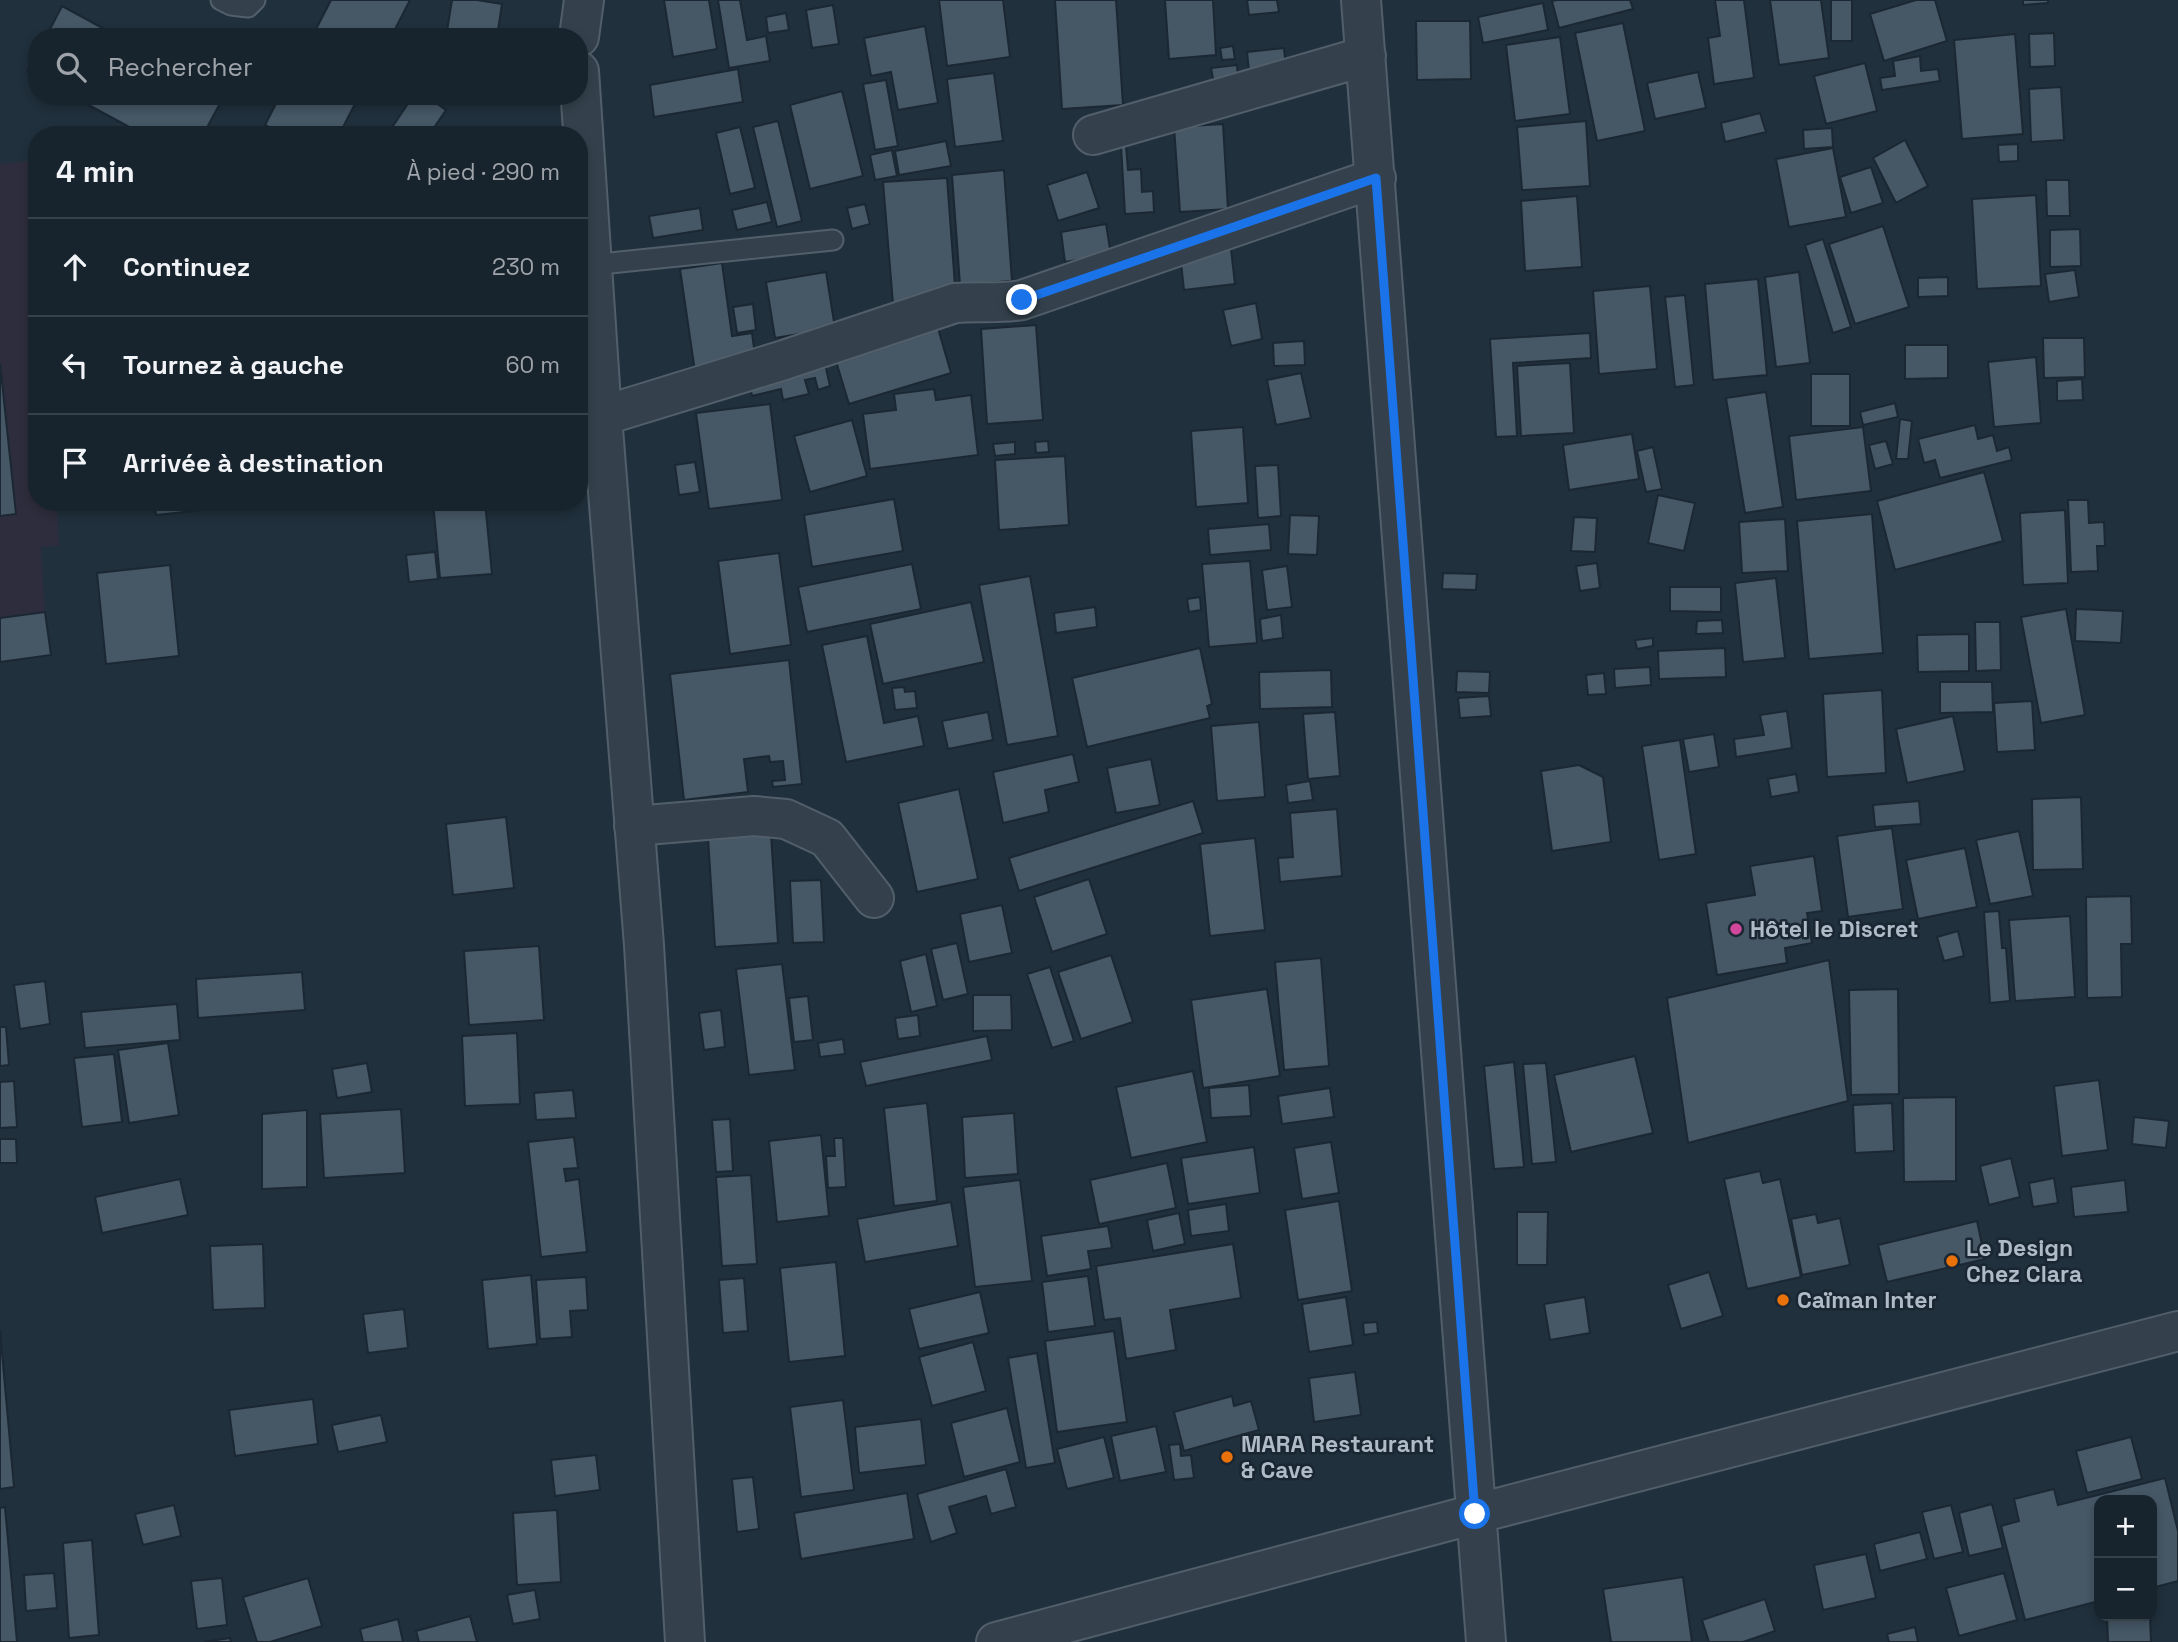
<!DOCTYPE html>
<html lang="fr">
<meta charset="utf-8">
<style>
:root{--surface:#18242d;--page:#212c35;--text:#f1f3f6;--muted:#9fa4aa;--line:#364149}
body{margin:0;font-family:"Space Grotesk",sans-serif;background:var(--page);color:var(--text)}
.controls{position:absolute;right:21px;bottom:21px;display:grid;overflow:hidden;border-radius:14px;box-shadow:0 4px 10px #0003}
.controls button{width:63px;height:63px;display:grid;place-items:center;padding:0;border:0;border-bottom:2px solid var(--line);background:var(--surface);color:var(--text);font:35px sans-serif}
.stop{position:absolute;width:21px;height:21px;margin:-16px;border:5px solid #1a73e8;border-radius:50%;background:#fff}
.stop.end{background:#1a73e8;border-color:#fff;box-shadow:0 2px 7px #0008}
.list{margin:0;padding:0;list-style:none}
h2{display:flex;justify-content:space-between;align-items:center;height:91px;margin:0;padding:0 28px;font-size:30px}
h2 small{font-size:23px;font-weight:400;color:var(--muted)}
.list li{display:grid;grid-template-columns:46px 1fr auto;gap:21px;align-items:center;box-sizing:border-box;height:98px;padding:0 28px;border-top:2px solid var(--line)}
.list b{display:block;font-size:26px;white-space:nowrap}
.list em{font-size:23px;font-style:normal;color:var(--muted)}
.icon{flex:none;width:38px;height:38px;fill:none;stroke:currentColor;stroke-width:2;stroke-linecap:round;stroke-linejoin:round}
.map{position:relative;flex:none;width:2178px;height:1642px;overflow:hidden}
.search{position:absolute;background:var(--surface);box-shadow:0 4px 10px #0003;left:28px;top:28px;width:560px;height:77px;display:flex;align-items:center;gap:18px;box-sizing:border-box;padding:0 24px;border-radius:28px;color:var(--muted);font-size:26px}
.panel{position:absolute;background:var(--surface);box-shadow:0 4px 10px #0003;left:28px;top:126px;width:560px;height:385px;border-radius:28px}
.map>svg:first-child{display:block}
</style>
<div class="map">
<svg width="2178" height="1642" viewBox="0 0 2178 1642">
<rect width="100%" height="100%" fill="#20303c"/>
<!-- medical -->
<path fill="#2d2d3d" d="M37,160V502H57L59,546L41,547L45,612L51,655L0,662V164Z"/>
<!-- building -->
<path fill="#465765" stroke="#1b2833" stroke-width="2" d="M331,0H410L391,37H312Z
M452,0H477L502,4L497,37H446Z
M664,0H709L717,49L673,57Z
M718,0H740L747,40L766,36L770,61L729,68Z
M939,0H1003L1010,57L947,66Z
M1055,0H1116L1123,105L1062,109Z
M1165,0H1213L1216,55L1169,59Z
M1247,0H1277L1279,12L1249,15Z
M1557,0H1630L1633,9L1559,28L1552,1Z
M1715,0H1744L1754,78L1714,84L1708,38L1720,36Z
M1770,0H1821L1829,58L1779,65Z
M1831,0H1852V41H1831Z
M1916,0H1935L1947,41L1884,61L1870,14Z
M2023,0H2048V3L2023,5Z
M1543,3L1548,30L1483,43L1478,17Z
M833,5L839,44L812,48L806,10Z
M62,6L119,37H46Z
M786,13L789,30L768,33L766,17Z
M1416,21H1470L1471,79L1417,80Z
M1623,23L1645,131L1597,141L1575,33Z
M925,26L938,103L898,110L891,72L871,76L864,38Z
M2054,33L2055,66L2030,67L2029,34Z
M2015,34L2023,134L1962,139L1954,40Z
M1560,37L1570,114L1515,121L1506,45Z
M1233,46L1235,59L1222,60L1220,48Z
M1284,48L1286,68L1249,71L1247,52Z
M37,53V77L27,72Z
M1920,56L1921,71L1938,69L1940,81L1882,90L1880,78L1895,76L1893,61Z
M1865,63L1877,111L1826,124L1814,76Z
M1237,65L1238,81L1214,84L1211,68Z
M738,69L743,102L654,117L650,85Z
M1698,72L1706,108L1655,119L1647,83Z
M994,73L1003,141L955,147L947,79Z
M886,80L898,146L875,150L863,84Z
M2061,87L2064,140L2031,142L2029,89Z
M842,91L863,176L810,189L790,105Z
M72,96H224L203,135H144Z
M280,96H359L339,135H284L265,125Z
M413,96H426L446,110L429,135H387Z
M459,96H487V100Z
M1760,113L1766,132L1725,142L1721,123Z
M778,121L802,221L777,227L753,127Z
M1586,121L1590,186L1522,190L1517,127Z
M1223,124L1228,209L1180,212L1174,127Z
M740,127L755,188L730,194L716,133Z
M1832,128L1833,147L1804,149L1803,130Z
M1905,140L1928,186L1896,203L1873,158Z
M946,141L951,166L899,175L895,151Z
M2018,144V161L1999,162L1998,145Z
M1121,146H1126L1128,170L1141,169L1142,192L1153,191L1154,212L1125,214Z
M1833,148L1846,217L1789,227L1776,159Z
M892,150L897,176L875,180L870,155Z
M1871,167L1883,203L1851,213L1840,177Z
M1004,170L1012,281L960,285L952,175Z
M1087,172L1099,208L1058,221L1047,185Z
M947,178L956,299L893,304L883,182Z
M2046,180H2069L2070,216H2047Z
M2036,195L2041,286L1977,289L1972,199Z
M1577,196L1582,267L1525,271L1521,201Z
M767,202L772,222L737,230L732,210Z
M865,204L870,224L852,229L847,208Z
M700,208L703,230L653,238L649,216Z
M1106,224L1111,255L1065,262L1061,232Z
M1883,226L1909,307L1855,324L1829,244Z
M2080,229L2081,266L2050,267V230Z
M1823,239L1851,327L1833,333L1805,245Z
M1231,249L1235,284L1184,290L1180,254Z
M722,263L732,336L752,333L756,363L695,372L680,269Z
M2075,270L2079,297L2049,302L2045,274Z
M826,272L835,328L775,338L766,282Z
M1799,272L1810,363L1776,367L1765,277Z
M1948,277V296L1918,297V278Z
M1758,279L1767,375L1713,380L1705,284Z
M1650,286L1657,369L1599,374L1593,291Z
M1685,295L1694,385L1675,387L1665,297Z
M1256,303L1262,339L1231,346L1223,310Z
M753,304L756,330L737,333L733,307Z
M935,318L951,373L849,404L832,348Z
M1036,325L1043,420L987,424L981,329Z
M1590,333L1591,358L1513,363L1517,436L1496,437L1490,339Z
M2043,338H2084L2085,377L2044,378Z
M1304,341L1305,365L1274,366L1273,343Z
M1905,345H1948V378L1905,379Z
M2036,357L2041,423L1994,427L1988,362Z
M824,359L830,386L818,390L815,378L805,380L809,394L783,400L781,389L752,396L747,372Z
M0,363L16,514L0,516Z
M1570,363L1574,433L1521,436L1517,366Z
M1301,373L1311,418L1276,425L1267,380Z
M1811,374H1850V426H1811Z
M2082,379L2083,400L2057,401V381Z
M934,389L936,400L971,395L978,455L870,469L863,414L896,410L894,394Z
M1766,392L1783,507L1745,513L1726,398Z
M1895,403L1898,417L1863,425L1860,412Z
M770,404L782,500L709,509L696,413Z
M1900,419L1912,421L1908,459H1896Z
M852,420L867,476L810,492L794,436Z
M1975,425L1978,439L1993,435L1997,451L2009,447L2012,460L1940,478L1935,460L1924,463L1918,439Z
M1243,427L1248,503L1196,507L1191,431Z
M1863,427L1871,491L1796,500L1789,436Z
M1632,434L1639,479L1569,490L1563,445Z
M1048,441L1049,452L1036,453L1035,442Z
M1886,441L1893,464L1875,469L1869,445Z
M1015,442V454L995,456L993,444Z
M1653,447L1662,489L1646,492L1637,451Z
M1065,456L1069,525L999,530L995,460Z
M695,462L700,492L679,495L675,465Z
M1278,465L1281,516L1258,518L1255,466Z
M1984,472L2003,541L1895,570L1877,501Z
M1658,495L1695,503L1684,551L1648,543Z
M894,499L903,551L812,567L804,515Z
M2068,500H2088L2089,523L2104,522L2105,546H2097L2098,571L2071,572Z
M155,502H250V505L156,515Z
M433,502H485L492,574L440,578Z
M2065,510L2068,583L2023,585L2020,513Z
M1872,514L1883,653L1809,659L1797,521Z
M1290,515L1319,516L1317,555L1288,554Z
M1574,517L1597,518L1595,552L1571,551Z
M1785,519L1788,571L1742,573L1739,522Z
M1269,524L1271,550L1210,555L1208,529Z
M435,552L438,579L409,582L406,555Z
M779,553L791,645L730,654L718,561Z
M1250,561L1257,643L1209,647L1202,564Z
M1597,563L1600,588L1580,591L1576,566Z
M912,564L921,609L807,632L798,587Z
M170,565L179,656L106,664L97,573Z
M1287,566L1292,607L1267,610L1262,570Z
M1443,573L1477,574L1476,590L1442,589Z
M1030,576L1058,736L1007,745L979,585Z
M1776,578L1785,658L1743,662L1735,583Z
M1670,587H1721V612L1670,611Z
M1200,597L1201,610L1189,612L1187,599Z
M971,602L984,662L883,684L870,624Z
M1095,607L1097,627L1056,633L1054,613Z
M2066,609L2085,715L2041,723L2021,617Z
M2076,609L2123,611L2121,643L2075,641Z
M45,612L51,655L0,662V618Z
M1281,615L1283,638L1262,641L1260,619Z
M1722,620L1723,633L1696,634L1697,621Z
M1975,622H2000L2001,670L1976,671Z
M1969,634V671L1918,672L1917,635Z
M867,636L884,723L918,716L924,746L846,762L822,645Z
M1653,638V646L1637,649L1635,640Z
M1200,648L1212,704L1207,706L1210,718L1087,747L1072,678Z
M1725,648L1726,677L1659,679L1658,651Z
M789,660L802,784L773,787L772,781L785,780L783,761L770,762L769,756L744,759L748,792L684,800L670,674Z
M1650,667L1651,685L1615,688L1614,669Z
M1331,670L1332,707L1260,709L1259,672Z
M1457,671L1490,672L1489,693L1456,692Z
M1604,673L1606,694L1588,695L1586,675Z
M1940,682H1992L1993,712L1940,713Z
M904,687L905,692L915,691L917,708L895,710L892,688Z
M1882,690L1886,773L1827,777L1823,694Z
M1489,696L1491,716L1460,718L1458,698Z
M2032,701L2035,750L1997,752L1994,703Z
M1787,711L1792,748L1736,757L1734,739L1764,735L1760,715Z
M988,712L993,740L948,749L942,721Z
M1335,712L1340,776L1308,779L1303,714Z
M1953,716L1965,771L1907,783L1896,729Z
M1259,722L1265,797L1217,801L1211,726Z
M1714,734L1719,767L1689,772L1683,739Z
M1680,740L1696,854L1659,860L1642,746Z
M1073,754L1079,782L1045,790L1049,812L1003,823L993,772Z
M1151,759L1160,805L1116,813L1107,768Z
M1579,765L1603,777L1611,842L1552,851L1541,771Z
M1796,774L1799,792L1771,797L1768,779Z
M1310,781L1313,800L1288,803L1286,785Z
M959,789L978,879L917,892L898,803Z
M2081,797L2083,869L2033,870L2032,799Z
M1193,801L1203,833L1019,891L1009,858Z
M1919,801L1921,824L1875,827L1873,805Z
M1337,809L1342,876L1280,882L1278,858L1293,857L1290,813Z
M506,817L514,888L453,895L446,824Z
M1892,828L1903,909L1848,917L1837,836Z
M2019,831L2033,896L1990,904L1976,840Z
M771,834L778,943L715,947L708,838Z
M1255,838L1265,930L1210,936L1200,844Z
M1965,848L1977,907L1918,919L1906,860Z
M1814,856L1822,911L1807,913L1812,943L1785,948L1787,963L1717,975L1706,903L1755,895L1750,866Z
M1089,879L1107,934L1052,952L1034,897Z
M821,880L824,942L793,943L790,881Z
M2131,896L2132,944H2121L2122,997L2087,998L2086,897Z
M1002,905L1012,953L969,962L960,914Z
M1999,911L2002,948H2006L2010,1001L1990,1003L1984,912Z
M2070,916L2075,997L2015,1001L2009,920Z
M1958,931L1964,956L1944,961L1937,937Z
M957,943L968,994L943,1000L931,949Z
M539,946L544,1020L469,1025L464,951Z
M926,954L937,1006L911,1012L900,961Z
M1111,955L1133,1022L1081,1039L1058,972Z
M1321,958L1329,1066L1284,1070L1275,962Z
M1829,960L1848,1101L1688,1143L1667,998Z
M782,964L795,1070L749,1075L736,969Z
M1050,967L1074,1041L1052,1048L1027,974Z
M302,972L305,1010L198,1018L196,979Z
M45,981L50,1024L20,1029L14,985Z
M1267,989L1280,1076L1203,1088L1191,1000Z
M1898,989L1899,1094L1851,1095L1849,990Z
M973,995H1011L1012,1030L973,1031Z
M808,996L813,1040L794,1042L789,998Z
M177,1004L180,1040L85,1048L81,1012Z
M721,1010L725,1047L704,1050L699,1013Z
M918,1015L920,1036L898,1039L895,1018Z
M0,1027H6L9,1065L0,1066Z
M517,1033L520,1104L465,1106L462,1036Z
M987,1036L992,1060L866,1086L860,1062Z
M843,1039L845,1054L820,1057L818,1043Z
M168,1043L179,1115L129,1123L118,1050Z
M114,1054L122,1122L82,1127L74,1058Z
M1635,1056L1653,1133L1571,1152L1554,1075Z
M1514,1062L1524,1167L1494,1169L1484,1066Z
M367,1063L372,1092L337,1098L332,1069Z
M1546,1063L1556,1162L1532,1164L1523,1064Z
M1193,1071L1207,1142L1131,1158L1116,1087Z
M2099,1080L2108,1150L2062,1156L2054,1086Z
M14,1081L17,1127L0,1128V1082Z
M1249,1085L1251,1116L1211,1118L1209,1088Z
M1330,1088L1334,1117L1282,1124L1278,1096Z
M573,1090L576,1118L536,1120L534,1093Z
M1956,1097V1181L1904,1182L1903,1098Z
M927,1103L937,1201L894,1206L884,1108Z
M1892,1103L1894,1151L1855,1153L1853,1105Z
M401,1109L405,1173L324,1178L320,1114Z
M307,1110V1187L262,1189V1114Z
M1014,1113L1018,1174L965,1178L962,1117Z
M2134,1117L2169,1121L2166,1148L2132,1144Z
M730,1119L733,1171L716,1172L712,1120Z
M821,1135L829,1216L777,1222L769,1141Z
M574,1137L578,1168L564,1169L566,1181L579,1179L587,1252L541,1257L528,1142Z
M834,1138H843L846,1187L828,1188L826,1156H835Z
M0,1139H16L17,1163H0Z
M1331,1142L1339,1193L1302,1199L1294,1148Z
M1254,1147L1260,1193L1188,1204L1181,1158Z
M2011,1158L2020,1197L1989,1205L1980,1166Z
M1167,1163L1176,1208L1099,1224L1090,1180Z
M1760,1171L1763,1183L1780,1179L1801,1277L1747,1289L1724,1179Z
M751,1175L757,1264L722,1266L716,1177Z
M2054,1178L2058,1203L2033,1207L2029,1183Z
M180,1179L188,1215L102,1233L95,1197Z
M1020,1180L1032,1281L975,1287L963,1187Z
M2125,1180L2128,1212L2074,1217L2071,1187Z
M1339,1201L1352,1291L1298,1300L1285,1210Z
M951,1202L958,1246L865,1262L857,1219Z
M1226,1204L1229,1231L1191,1236L1188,1210Z
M1517,1212H1548L1547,1265H1517Z
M1179,1213L1185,1244L1153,1251L1147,1220Z
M1816,1214L1818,1223L1840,1218L1850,1265L1802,1275L1791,1219Z
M1977,1221L1985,1259L1887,1282L1878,1245Z
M1108,1226L1112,1248L1088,1251L1091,1269L1047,1276L1041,1236Z
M263,1244L265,1308L213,1310L210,1246Z
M1233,1244L1241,1298L1170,1310L1176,1350L1126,1359L1120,1318L1104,1320L1096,1266Z
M836,1262L845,1356L789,1362L780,1268Z
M1709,1272L1723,1316L1681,1329L1668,1285Z
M531,1275L537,1344L488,1349L482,1280Z
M1088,1276L1095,1326L1048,1332L1042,1282Z
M586,1277L588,1310L570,1311L572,1337L540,1339L536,1280Z
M744,1278L748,1331L723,1333L719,1280Z
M980,1292L989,1333L919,1349L909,1309Z
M1346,1297L1353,1345L1309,1352L1302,1304Z
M1585,1297L1590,1333L1550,1340L1544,1304Z
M404,1309L408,1348L368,1353L363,1314Z
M1377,1322L1378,1333L1364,1335L1363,1323Z
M0,1330L14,1487L0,1489Z
M1114,1331L1127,1422L1057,1432L1045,1341Z
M973,1342L986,1391L932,1406L919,1357Z
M1037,1353L1055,1463L1026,1468L1008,1358Z
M1355,1372L1361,1415L1314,1422L1309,1378Z
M1232,1396L1234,1406L1251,1401L1259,1430L1184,1451L1174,1412Z
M313,1399L318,1444L235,1456L229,1410Z
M843,1400L854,1490L801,1497L790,1407Z
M1007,1408L1020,1462L964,1477L951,1423Z
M381,1415L387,1442L338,1452L332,1425Z
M921,1419L926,1465L859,1473L855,1427Z
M1156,1426L1166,1472L1120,1481L1111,1436Z
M1104,1437L1114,1478L1067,1489L1057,1449Z
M2131,1437L2142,1479L2087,1493L2076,1451Z
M1180,1444L1181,1456L1191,1455L1194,1478L1174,1480L1169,1445Z
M596,1455L600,1490L555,1496L551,1460Z
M1006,1469L1016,1507L991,1514L986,1496L949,1507L957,1533L931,1542L917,1494Z
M753,1477L759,1529L737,1532L732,1479Z
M2165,1478L2178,1531V1581L2152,1588V1500H2099V1601L2025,1620L2001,1526L2019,1521L2014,1499L2054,1489L2058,1505Z
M907,1493L914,1539L801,1559L794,1513Z
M1992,1504L2003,1548L1969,1556L1959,1513Z
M174,1505L181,1536L143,1545L135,1514Z
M1951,1505L1963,1552L1934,1559L1922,1512Z
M5,1507L17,1642H0V1508Z
M557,1510L561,1582L517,1585L513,1513Z
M1920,1532L1927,1559L1880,1571L1874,1544Z
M92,1540L99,1635L69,1638L63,1543Z
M1866,1554L1876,1598L1823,1610L1814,1565Z
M54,1573L57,1608L26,1611L24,1575Z
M2004,1573L2017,1620L1959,1636L1946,1588Z
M1683,1577L1692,1642H1611L1603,1589Z
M222,1578L227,1625L197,1629L191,1581Z
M308,1578L322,1626L270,1642H257L243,1597Z
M535,1590L540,1619L513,1624L507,1595Z
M1765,1599L1775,1631L1743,1642H1709L1702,1620Z
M470,1616L477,1642H419L416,1631Z
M2107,1616H2150L2151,1642H2108Z
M398,1619L403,1642H363L360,1629Z
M1915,1627L1918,1642H1889L1887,1634Z
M230,1638L231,1642H204Z"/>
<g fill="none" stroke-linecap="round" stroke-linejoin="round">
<defs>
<path id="lane" d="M221,0L231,5L248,7L255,0
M591,265L833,240"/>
<path id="street" d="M1361,0L1486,1642
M579,37L584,0
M579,71L602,416L644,945L685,1642
M1093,135L1366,56
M602,416L784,360L955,303C978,301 1000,304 1022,300L1376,178
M634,826L754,816L786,819L827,838L874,898
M996,1642L1475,1514L2178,1331"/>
</defs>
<!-- lane casing -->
<use href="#lane" stroke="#525f6a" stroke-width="23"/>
<!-- street casing -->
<use href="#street" stroke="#525f6a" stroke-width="42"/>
<!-- lane -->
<use href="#lane" stroke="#34414c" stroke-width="19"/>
<!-- street -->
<use href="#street" stroke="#34414c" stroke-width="38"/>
</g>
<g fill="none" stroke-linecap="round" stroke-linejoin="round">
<!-- route -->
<path stroke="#1a73e8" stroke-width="9" d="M1022,300L1376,178L1475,1514"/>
</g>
<!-- markers -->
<circle fill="#d1479c" stroke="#1a2631" stroke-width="2.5" cx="1736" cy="929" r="7"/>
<g fill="#e8710a" stroke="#1a2631" stroke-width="2.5">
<circle cx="1952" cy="1261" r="7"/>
<circle cx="1783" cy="1300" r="7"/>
<circle cx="1227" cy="1457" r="7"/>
</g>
<g text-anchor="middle" stroke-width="5" stroke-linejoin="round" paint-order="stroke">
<!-- poi labels -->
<g font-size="23" font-weight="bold" fill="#afbcc8" stroke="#1a2631" text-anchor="start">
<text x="1750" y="937">Hôtel le Discret</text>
<text x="1966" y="1256">Le Design<tspan x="1966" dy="26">Chez Clara</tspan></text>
<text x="1797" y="1308">Caïman Inter</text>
<text x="1241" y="1452">MARA Restaurant<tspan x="1241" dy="26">&amp; Cave</tspan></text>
</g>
</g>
</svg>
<div class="controls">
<button>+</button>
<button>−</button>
</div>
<div class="stop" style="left:1475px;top:1514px"></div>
<div class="stop end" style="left:1022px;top:300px"></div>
<div class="search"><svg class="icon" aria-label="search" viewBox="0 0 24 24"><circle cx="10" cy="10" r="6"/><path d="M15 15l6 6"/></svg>Rechercher</div>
<section class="panel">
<h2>4 min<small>À pied · 290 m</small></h2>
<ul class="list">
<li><svg class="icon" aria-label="ahead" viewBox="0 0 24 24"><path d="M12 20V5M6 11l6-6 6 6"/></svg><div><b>Continuez</b></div><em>230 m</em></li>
<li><svg class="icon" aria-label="left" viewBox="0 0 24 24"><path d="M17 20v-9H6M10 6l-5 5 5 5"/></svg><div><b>Tournez à gauche</b></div><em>60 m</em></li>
<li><svg class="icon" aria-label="arrive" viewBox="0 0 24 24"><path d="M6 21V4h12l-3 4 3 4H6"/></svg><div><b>Arrivée à destination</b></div></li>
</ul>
</section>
</div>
